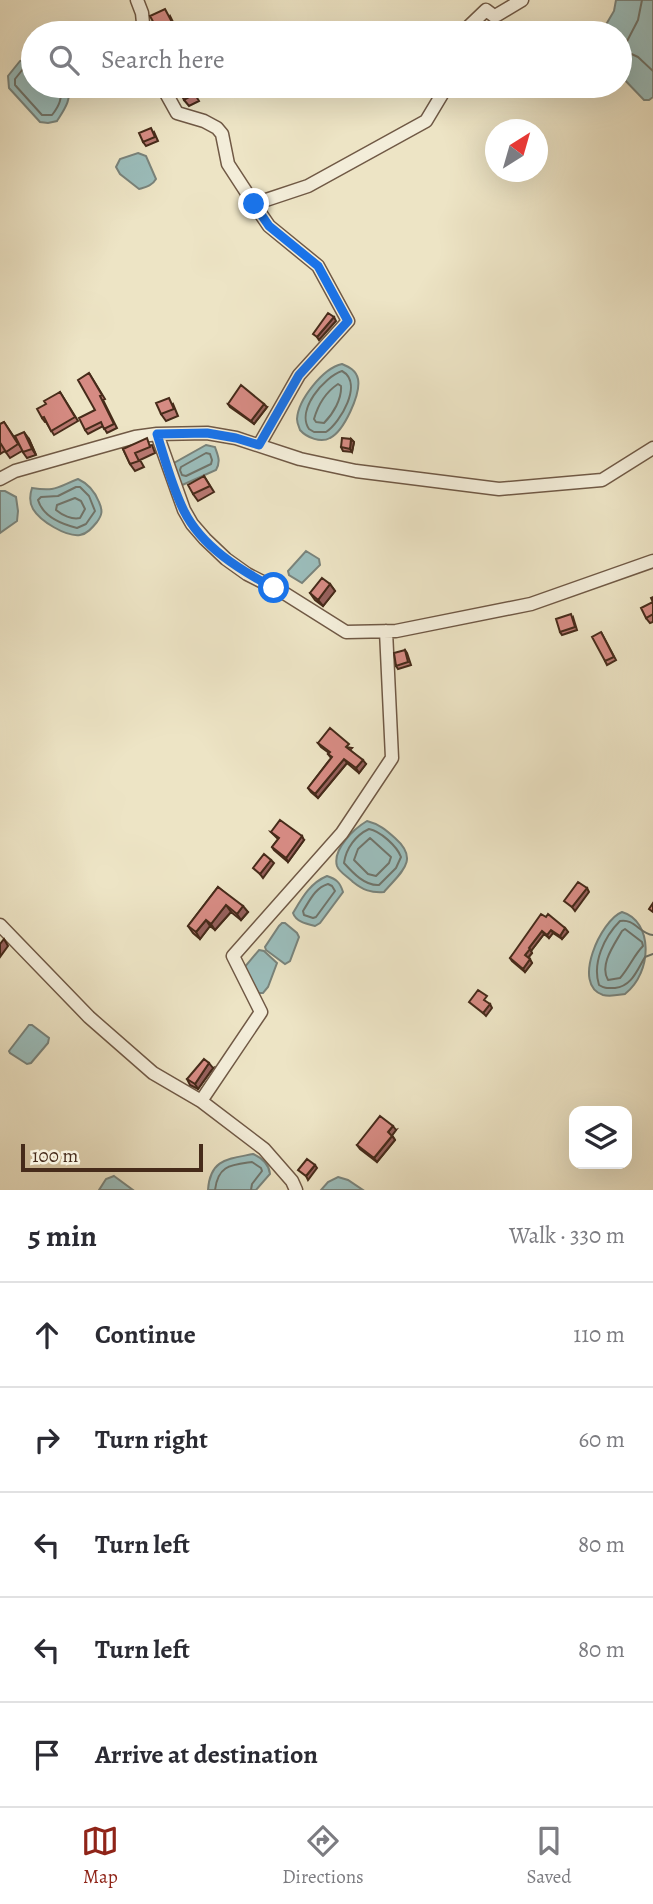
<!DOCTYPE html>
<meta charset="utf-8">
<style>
:root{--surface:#fff;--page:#f2f2f3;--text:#2b2b33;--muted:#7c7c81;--line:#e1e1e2;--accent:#8f2418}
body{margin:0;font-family:Alegreya,serif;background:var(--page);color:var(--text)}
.controls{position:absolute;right:21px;bottom:21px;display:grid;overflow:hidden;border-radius:14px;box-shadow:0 7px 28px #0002}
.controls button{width:63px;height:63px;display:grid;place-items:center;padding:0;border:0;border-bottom:2px solid var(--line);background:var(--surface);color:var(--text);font:35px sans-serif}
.compass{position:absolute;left:485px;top:119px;width:63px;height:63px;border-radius:50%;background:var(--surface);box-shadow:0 7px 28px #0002;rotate:37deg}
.scale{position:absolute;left:21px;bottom:18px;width:182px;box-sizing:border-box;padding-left:7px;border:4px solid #462b1a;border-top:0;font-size:19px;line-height:24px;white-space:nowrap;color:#462b1a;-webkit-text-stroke:5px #f3edd9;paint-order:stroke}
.stop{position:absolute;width:21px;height:21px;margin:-16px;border:5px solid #1a73e8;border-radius:50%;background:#fff}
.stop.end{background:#1a73e8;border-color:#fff;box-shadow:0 2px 7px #0008}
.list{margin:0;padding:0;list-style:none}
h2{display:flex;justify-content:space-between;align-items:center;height:91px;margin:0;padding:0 28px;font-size:30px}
h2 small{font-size:23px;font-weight:400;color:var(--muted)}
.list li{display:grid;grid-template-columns:46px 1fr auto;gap:21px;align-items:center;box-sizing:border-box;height:105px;padding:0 28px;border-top:2px solid var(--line)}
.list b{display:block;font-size:26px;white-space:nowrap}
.list em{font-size:23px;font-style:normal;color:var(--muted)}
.icon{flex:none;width:38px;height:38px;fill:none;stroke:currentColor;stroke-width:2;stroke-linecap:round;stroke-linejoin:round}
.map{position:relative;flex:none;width:653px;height:1190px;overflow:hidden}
.search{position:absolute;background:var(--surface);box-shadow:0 7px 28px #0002;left:21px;right:21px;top:21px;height:77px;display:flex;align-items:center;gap:18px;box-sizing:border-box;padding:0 24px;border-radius:38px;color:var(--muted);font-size:26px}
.sheet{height:616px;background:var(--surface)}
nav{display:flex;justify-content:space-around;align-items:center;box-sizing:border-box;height:98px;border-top:2px solid var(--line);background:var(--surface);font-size:19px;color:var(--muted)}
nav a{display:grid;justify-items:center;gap:4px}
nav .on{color:var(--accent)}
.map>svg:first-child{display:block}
</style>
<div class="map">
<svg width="653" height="1190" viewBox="0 0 653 1190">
<rect width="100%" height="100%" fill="#ede4c5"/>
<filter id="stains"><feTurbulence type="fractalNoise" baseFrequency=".00286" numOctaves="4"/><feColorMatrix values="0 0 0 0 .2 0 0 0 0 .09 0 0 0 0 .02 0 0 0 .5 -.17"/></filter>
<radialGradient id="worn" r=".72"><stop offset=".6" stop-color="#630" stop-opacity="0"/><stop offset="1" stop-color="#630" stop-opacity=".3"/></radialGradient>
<!-- water -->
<path fill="#9bbdbb" stroke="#79837b" stroke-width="2" d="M616,0H653V97L649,100H644L620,75V33H601L614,11Z
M23,60L33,64V86H67C73,98 64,110 57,121L48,123L40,122L9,88L8,76L20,61Z
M138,153L146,156L156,179C152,186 146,187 139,189L120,174L116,167L120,159Z
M342,364C349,367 356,370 358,379C361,394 344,431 330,438C321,443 307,438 300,430C299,427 297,423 297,419C298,400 323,368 342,364Z
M206,445L215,447C218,456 221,461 216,470L180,486L174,463Z
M78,479C89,484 95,492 99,502C103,511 102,515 97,522C92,528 87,534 80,535C66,537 40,521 33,509C29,502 30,494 32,488C56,492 57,487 78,479Z
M0,491H5L16,497L18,511L17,521L0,533Z
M306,551L319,559L320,565L302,583L289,575L288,571Z
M367,821C379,824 386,830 395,838C420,860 401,872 384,892C371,893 363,890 353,882C348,877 339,872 337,866C332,849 355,828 367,821Z
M327,876C336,879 340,882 343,892L320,923L315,926C307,924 296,922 293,913C302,898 310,883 327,876Z
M622,912C653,921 653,972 625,994C618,995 610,997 603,995C571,985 601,920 622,912Z
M282,923H285L297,933L299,937L290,961L285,964L266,950L265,947L279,926Z
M259,950L264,951L277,963L268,987L263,993H259L243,969Z
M29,1025H32L49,1038L48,1043L31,1063L27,1064L10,1053L9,1051Z
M253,1154C262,1158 269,1164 270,1174L256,1190H208C210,1159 228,1159 253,1154Z
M114,1176L133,1190H99L106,1179Z
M338,1177L348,1180L363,1190H321L328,1182Z"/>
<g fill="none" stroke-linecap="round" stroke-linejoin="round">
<!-- shore -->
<path stroke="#70746a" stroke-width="2" d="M642,0L638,20L623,49L625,51L638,57L653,71
M33,70L23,69L15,79V85L42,115H52C60,105 62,98 61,86
M342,371C364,383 340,423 326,432H314L309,429C296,410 324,377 342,371Z
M338,384L341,386C342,399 333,414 324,423L316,422L314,419C318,405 326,392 338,384Z
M206,453L210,454L212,460L211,464L186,476L182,475L180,470L181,467Z
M76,487H80L89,496L95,511L86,524L77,528C61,524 43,517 38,500L41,497L58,496Z
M75,498L81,501L85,509L80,518C72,520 62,515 56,510L57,505Z
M369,829C380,831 397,846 401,857L396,868L379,885C365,886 353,873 344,863C346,848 356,835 369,829Z
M370,838L391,857L389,863L376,876L368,874L354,860L358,849Z
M328,884L332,886L335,891L316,917L313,918L304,915L303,911C310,900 315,888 328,884Z
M625,929L642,942L643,946C634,955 629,968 620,978L608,980C599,965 614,945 622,931Z
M653,935C640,934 634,918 620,921C604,937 592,963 599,985C606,989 607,988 615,988C632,986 637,970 645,957L653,954
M215,1190C218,1165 231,1165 252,1162L261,1168L262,1171L252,1184L251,1190"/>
<defs>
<path id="street" d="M137,0L142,13L144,33
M462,33L486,10L494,16L497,15L522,0
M162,86L177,113L204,121L217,128L222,134L228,164L254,204L269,226L318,266L348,321L299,375L259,445
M254,204L308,186L426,121L447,86
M157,434L184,510L192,524L205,539L226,559L247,574L284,593L346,632L396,631L531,604L653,561
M0,479L15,471L96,448L135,437L157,434L207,433L236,438L300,459L356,471L499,489L602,480L653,448
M0,925L89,1017L153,1073L201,1101L264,1149L292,1181L296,1190
M201,1101L261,1012L233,956L342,833L392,758L386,631"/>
</defs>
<!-- street casing -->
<use href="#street" stroke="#705945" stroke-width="15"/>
<!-- street -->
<use href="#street" stroke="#f3edd9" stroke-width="12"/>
</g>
<!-- wall -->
<path fill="#b87871" stroke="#462b1a" stroke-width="2" d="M170,16L178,32L159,33Z
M190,86L199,101L189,106L184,100Z
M154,132L158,141L146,146L143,142Z
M89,373L105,399L103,400L117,428L107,433L103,426L88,434L85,430L95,410Z
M60,392L78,421L54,435L46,422H45L42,418L46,404Z
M173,404L178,416L166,421L161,414Z
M228,404L267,407L254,424L230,407Z
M4,422L20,446L29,439L36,455L27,458L22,451L10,458L5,451L0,454V424Z
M351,439L354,442L352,452L343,451L341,447Z
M152,445L155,453L140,460L144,467L135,471L130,464L123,449Z
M204,476L214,492L198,501L193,494Z
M330,584L335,591L323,606L315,600L310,593Z
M653,597V622L650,623L646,618L653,602Z
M573,617L577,630L562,635L560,632Z
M601,632L616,660L607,665L605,661Z
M405,650L407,653L411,665L398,669L396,666Z
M318,743L352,748L350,750L366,764L359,773L347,763L318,798L311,792L308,788L331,758L328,754L329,753L321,747Z
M271,832L304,840L288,862L274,850L272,847L278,839Z
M218,887L248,912L241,920L231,912L215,930L210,926L200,939L193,933L188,926Z
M546,917L565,928L568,932L562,939L553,933L549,938L544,934L531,951L532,953L528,958L532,963L525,972L512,961L510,958Z
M213,1068L198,1089L190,1085L187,1079Z
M396,1130L392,1135L395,1140L377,1162L360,1149L357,1145Z"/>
<!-- shaded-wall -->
<path fill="#96615c" stroke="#462b1a" stroke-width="2" d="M334,317L336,321L319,340L317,337Z
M264,404L267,407L254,424L251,421Z
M24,432L29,439L36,455L32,449Z
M351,439L354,442L352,452L350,449Z
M330,584L335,591L323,606L318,600Z
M344,759L347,763L318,798L315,794Z
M363,760L366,764L359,773L356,768Z
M302,836L304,840L288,862L286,858Z
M271,860L274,863L263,878L260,874Z
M587,888L589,892L575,911L572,907Z
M226,905L231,912L215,930L211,924Z
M243,906L248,912L241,920L237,914Z
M206,920L210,926L200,939L196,932Z
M565,928L568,932L562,939L560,936Z
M551,930L553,933L549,938L547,935Z
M542,931L544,934L531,951L532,953L527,959L525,955L529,948Z
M4,939L8,946L0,957V944Z
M530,959L532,963L525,972L523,969Z
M490,1004L492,1008L486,1016L483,1013Z
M209,1063L213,1068L198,1089L195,1084Z
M393,1126L396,1130L391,1137L388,1132Z
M392,1136L395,1140L377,1162L374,1158Z
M315,1165L317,1168L308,1180L306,1176Z"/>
<!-- building -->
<path fill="#d68b83" stroke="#462b1a" stroke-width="2" d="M165,9L174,26L159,33L150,16Z
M181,86H190L195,94L184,100L178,88Z
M151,128L155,137L143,142L139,133Z
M328,313L334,317L317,337L313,334Z
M89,373L102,395L100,396L114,424L104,429L101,422L85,430L79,418L95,410L78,380Z
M241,385L264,404L251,421L228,404Z
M60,392L75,417L51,431L44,417L42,418L37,409L46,404L44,401Z
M169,398L174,409L161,414L156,403Z
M4,422L18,444L6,452L1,444L0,445V424Z
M24,432L32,449L23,452L15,436Z
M147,438L150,447L135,453L139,461L130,464L123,449Z
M342,438L351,439L350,449L341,447Z
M204,476L210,486L193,494L188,485Z
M322,578L330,584L318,600L310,593Z
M653,597V614L646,618L641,608L653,602L651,598Z
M571,614L575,627L560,632L556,619Z
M601,632L614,657L605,661L592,637Z
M405,650L408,662L396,666L394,653Z
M330,728L349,744L346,747L363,760L356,768L344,759L315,794L308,788L332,757L328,754L330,752L318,743Z
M280,820L302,836L286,858L272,847L279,838L271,832Z
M264,854L271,860L260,874L253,868Z
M578,882L587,888L572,907L564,901Z
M218,887L243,906L237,914L226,905L211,924L206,920L196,932L188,926Z
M653,903V912L649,909Z
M541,914L546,917L548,914L565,928L560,936L551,930L547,935L542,931L529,948L530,949L525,955L530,959L523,969L510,958Z
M478,990L487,996L484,1000L490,1004L483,1013L469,1002Z
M204,1059L209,1063L195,1084L187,1079Z
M380,1116L393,1126L388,1132L392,1136L374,1158L357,1145Z
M307,1159L315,1165L306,1176L298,1170Z"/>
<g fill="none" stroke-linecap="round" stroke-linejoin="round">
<!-- route -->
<path stroke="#1a73e8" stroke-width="9" d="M254,204L269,226L318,266L348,321L299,375L259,445L236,438L207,433L157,434C165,460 172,487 184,511C202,547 240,570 274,588"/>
</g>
<rect width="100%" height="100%" filter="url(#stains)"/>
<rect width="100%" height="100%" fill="url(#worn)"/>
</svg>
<div class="controls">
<button><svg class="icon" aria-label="layers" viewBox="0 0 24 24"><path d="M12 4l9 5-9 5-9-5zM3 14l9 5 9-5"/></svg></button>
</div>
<svg class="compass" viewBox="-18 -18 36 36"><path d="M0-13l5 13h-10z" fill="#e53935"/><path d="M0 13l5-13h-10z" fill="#7c7c81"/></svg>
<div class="scale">100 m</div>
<div class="stop" style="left:274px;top:588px"></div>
<div class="stop end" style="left:254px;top:204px"></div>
<div class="search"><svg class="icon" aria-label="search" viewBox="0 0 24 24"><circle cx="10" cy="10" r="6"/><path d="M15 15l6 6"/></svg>Search here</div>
</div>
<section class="sheet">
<h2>5 min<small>Walk · 330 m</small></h2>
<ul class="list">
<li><svg class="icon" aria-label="ahead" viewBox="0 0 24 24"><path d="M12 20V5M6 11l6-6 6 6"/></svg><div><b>Continue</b></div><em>110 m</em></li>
<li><svg class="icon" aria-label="right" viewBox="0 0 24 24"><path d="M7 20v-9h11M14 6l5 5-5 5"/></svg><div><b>Turn right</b></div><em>60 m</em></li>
<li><svg class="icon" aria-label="left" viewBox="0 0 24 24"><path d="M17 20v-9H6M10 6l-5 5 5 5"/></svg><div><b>Turn left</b></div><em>80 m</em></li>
<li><svg class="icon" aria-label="left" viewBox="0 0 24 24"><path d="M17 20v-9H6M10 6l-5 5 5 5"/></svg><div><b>Turn left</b></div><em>80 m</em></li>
<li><svg class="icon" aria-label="arrive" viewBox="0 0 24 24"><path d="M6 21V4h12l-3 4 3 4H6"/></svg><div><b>Arrive at destination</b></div></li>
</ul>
</section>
<nav>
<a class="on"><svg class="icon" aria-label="map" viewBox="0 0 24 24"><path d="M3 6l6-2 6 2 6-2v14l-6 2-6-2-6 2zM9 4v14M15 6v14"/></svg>Map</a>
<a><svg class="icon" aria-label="directions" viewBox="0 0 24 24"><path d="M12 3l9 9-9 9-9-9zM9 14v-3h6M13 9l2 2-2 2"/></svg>Directions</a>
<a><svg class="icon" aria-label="saved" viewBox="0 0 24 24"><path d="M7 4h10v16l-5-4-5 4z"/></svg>Saved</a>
</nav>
